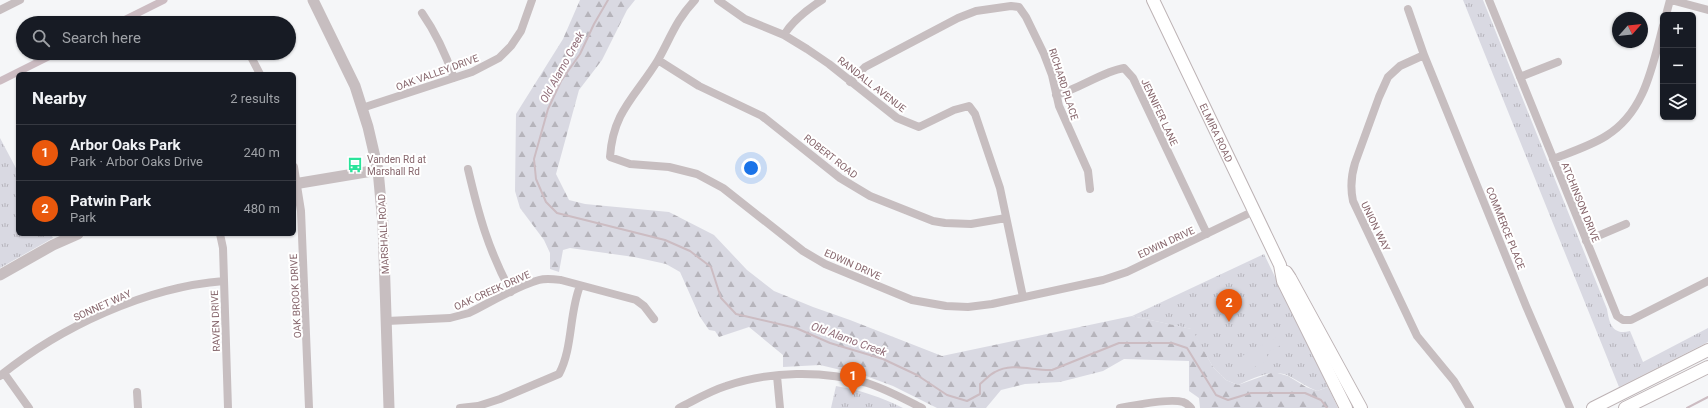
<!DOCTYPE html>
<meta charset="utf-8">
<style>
:root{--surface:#171b24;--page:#20242c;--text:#f1f3f6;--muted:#9ea1a6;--line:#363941;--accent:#ea580c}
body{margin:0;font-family:Roboto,sans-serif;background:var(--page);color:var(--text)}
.controls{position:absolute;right:12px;top:12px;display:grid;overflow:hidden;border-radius:6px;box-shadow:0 1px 3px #0004}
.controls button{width:36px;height:36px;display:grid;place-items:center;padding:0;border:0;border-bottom:1px solid var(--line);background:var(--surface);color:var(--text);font:20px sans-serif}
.compass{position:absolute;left:1612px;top:12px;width:36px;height:36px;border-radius:50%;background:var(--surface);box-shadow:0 1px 3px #0004;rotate:63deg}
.you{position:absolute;left:751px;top:168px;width:14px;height:14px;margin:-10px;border:3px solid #fff;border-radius:50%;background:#1a73e8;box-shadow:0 0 0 6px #1a73e833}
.badge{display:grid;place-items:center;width:26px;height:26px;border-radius:50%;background:var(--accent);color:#fff;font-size:13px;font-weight:700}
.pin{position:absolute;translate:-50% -33px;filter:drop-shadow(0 1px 2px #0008)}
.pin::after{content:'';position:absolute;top:21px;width:14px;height:12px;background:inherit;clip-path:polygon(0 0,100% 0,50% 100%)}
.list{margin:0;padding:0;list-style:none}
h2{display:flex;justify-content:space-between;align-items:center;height:52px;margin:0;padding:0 16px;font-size:17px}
h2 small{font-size:13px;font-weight:400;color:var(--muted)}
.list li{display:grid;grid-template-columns:26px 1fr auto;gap:12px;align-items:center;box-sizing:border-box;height:56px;padding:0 16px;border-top:1px solid var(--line)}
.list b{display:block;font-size:15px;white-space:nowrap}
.list p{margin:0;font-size:13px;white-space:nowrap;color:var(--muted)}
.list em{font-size:13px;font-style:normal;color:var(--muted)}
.icon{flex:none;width:22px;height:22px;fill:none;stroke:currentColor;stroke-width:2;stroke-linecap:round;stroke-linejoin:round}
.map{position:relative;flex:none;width:1708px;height:408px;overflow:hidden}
.search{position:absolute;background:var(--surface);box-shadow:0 1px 3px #0004;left:16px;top:16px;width:280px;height:44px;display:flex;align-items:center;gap:10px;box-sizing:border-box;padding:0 14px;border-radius:22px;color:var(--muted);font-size:15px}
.panel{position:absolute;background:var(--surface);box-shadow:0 1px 3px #0004;left:16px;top:72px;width:280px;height:164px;border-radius:6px}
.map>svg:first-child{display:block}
</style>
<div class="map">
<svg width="1708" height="408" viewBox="0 0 1708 408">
<defs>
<pattern id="grass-tufts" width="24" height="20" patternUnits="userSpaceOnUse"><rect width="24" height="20" fill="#d9d9e2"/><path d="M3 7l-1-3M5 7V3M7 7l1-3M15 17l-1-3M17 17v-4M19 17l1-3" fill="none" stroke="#b6b4bb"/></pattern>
<pattern id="forest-firs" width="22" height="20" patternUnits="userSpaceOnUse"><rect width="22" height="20" fill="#d9d9e2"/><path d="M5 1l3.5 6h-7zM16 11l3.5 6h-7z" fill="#b6b4bb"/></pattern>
</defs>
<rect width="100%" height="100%" fill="#f5f6f8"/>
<!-- grass -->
<path fill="url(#grass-tufts)" d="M1463,0H1483L1607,309C1609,322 1612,336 1630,331L1643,362L1708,328V342L1619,387Z
M0,138L18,172V234H51L53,238L0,268Z
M1264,254L1328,387L1317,391C1307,387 1299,381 1289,376C1272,368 1254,378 1238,385L1226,380L1213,367L1191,329L1132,316Z
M836,386C860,390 881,397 903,408H831Z"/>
<!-- forest -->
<path fill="url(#forest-firs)" d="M580,0H635L627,10L602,60L579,90L556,174L569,200L585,204L669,212L714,235L747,270L774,291L813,307L850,320L942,356L1132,316L1192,329L1213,367L1226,380L1238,385L1274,372L1288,376L1306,387L1317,391L1328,387L1338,408H1200L1199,398L1189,391V361L1124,359L1103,371L1060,382L1025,384L1001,390L986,408H937L893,386L866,376L820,365L783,367V355L749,327L719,337L715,331L709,330L700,317L680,272L666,264L634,257L570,248L563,250L559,272L550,269V253L544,240L520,208L515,191L516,114L563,39Z"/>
<!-- pitch -->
<path fill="#d9d9e2" d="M1279,336L1283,344L1266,353L1269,359L1249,370L1242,356Z"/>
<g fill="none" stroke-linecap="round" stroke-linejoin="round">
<!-- stream -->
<path stroke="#ccbcc2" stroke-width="2" d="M608,0L594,24L580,54L561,81L548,109L534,159L536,179L546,202L557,213L665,240L690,251L711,267L721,298L736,314L796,328L830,343L883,359L917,375L947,395L967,401L980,394V384C985,380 989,375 995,372C1012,362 1033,371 1052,370L1119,343H1172L1187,348L1216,395L1228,400L1251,393H1305L1321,400L1327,408
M1687,408L1708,397"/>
<!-- canal -->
<path stroke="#ccbcc2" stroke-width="7" d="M118,23L164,0
M0,81L56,53"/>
<defs>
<g id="secondary">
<path id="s1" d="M1153,0L1280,265L1283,281L1346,408"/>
<path d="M1286,272L1290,278L1361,408"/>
<path d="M1593,408L1708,350"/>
<path d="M1625,408L1708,367"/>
</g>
</defs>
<!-- secondary casing -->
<use href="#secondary" stroke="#bdb3b5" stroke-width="14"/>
<!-- minor -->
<path stroke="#c7bec0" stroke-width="8" d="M695,0C676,20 671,37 658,60C636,96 613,111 610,157L630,164L669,167L697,174L723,188L803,251L825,264L912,300L946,306L968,307L992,304L1103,280L1127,272L1254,211
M718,0L745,19L784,35L807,49L829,64L897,118L919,127L954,110L969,106L975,114L1000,188L1023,297
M1489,0L1617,316L1623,320H1631L1708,281
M1671,0L1708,10
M1408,9L1424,55L1526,306L1570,408
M0,10L20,0
M422,13C436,33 446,55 454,78
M1666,15L1670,0
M784,35C793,20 808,9 822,0
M249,53L260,74
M1424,55L1400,66L1388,77L1379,97L1355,163C1351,176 1350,187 1353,201L1417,336L1454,381L1470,408
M658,60L699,86L762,116L840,178L870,196L933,221L945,223L971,224L1006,218
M1520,77L1558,62
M850,82L865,67L958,18L976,11L1011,6L1019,7L1026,17L1044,54L1052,75L1059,106L1088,171L1090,189
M1056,95C1080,89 1101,72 1124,68L1133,78L1207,234
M362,108L472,72L499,58L511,46L521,31L532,0
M1553,159C1571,152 1590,146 1606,136C1645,112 1652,67 1663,26
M294,167L301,211L309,408
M468,169C479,216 488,249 511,292
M220,234L223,248L228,408
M1586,241L1626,224
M387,321L450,318L469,313C489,303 517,286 539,280C546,278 553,279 561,280L636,300L644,306L654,319
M4,373L29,408
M0,376C60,327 146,287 224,281
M777,376L780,408
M137,392L138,408
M460,408L478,406L500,399L559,374C573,348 569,313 580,286
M679,408C695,400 710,391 726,386C770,371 823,370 867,383C886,389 904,399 922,408
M1120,408C1135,405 1169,398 1183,402C1187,403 1188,405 1191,408"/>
<!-- tertiary -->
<path stroke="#c7bec0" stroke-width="11" d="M313,0L355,86L368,127L378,170L383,224L389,408
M294,184L378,170
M0,275L53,245L78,234"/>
<!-- secondary -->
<use href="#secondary" stroke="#fff" stroke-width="12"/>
</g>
<!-- icons -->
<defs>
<symbol id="bus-bare" viewBox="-9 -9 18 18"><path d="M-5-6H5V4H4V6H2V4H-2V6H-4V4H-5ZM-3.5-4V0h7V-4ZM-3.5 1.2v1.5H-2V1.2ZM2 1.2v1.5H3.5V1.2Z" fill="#29e39a" stroke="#fff" stroke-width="2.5" paint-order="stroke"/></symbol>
</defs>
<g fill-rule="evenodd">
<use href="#bus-bare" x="344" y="154" width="22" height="22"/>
</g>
<g text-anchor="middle" stroke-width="4" stroke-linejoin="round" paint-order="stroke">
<!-- street labels -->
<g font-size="10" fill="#86666c" stroke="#fff">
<text transform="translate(437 72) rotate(-20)" y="4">OAK VALLEY DRIVE</text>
<text transform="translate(872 84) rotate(38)" y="4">RANDALL AVENUE</text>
<text transform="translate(1064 84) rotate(72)" y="4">RICHARD PLACE</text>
<text transform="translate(1160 112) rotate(65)" y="4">JENNIFER LANE</text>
<text dy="4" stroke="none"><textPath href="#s1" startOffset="147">ELMIRA ROAD</textPath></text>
<text transform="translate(831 156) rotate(38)" y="4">ROBERT ROAD</text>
<text transform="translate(1581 202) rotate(68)" y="4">ATCHINSON DRIVE</text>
<text transform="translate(1376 226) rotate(64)" y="4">UNION WAY</text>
<text transform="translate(1506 228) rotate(68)" y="4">COMMERCE PLACE</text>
<text transform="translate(383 234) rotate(-93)" y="4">MARSHALL ROAD</text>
<text transform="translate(1166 242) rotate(-25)" y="4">EDWIN DRIVE</text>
<text transform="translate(853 264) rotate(24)" y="4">EDWIN DRIVE</text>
<text transform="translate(492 290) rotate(-24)" y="4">OAK CREEK DRIVE</text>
<text transform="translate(295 296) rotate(-93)" y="4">OAK BROOK DRIVE</text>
<text transform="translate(102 305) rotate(-24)" y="4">SONNET WAY</text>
<text transform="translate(215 321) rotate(-92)" y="4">RAVEN DRIVE</text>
</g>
<!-- poi labels -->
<g font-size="10" fill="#86666c" stroke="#fff" text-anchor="start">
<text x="367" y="163">Vanden Rd at<tspan x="367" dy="12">Marshall Rd</tspan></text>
</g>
<!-- water labels -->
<g font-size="11" font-style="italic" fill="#906d78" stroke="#fff">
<text transform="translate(562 67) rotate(-61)" y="4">Old Alamo Creek</text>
<text transform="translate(849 339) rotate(20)" y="4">Old Alamo Creek</text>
</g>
</g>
</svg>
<div class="controls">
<button>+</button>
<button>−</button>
<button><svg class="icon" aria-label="layers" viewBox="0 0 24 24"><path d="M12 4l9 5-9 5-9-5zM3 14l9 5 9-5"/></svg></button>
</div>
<svg class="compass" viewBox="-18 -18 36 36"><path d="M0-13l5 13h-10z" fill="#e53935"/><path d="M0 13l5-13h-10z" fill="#9ea1a6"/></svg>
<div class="you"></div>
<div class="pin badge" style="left:853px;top:395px">1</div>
<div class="pin badge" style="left:1229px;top:322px">2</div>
<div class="search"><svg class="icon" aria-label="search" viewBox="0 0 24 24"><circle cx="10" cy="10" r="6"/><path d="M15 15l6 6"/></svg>Search here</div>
<section class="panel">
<h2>Nearby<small>2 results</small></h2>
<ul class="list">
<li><span class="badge">1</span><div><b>Arbor Oaks Park</b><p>Park · Arbor Oaks Drive</p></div><em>240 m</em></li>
<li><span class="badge">2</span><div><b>Patwin Park</b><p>Park</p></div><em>480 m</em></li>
</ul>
</section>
</div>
